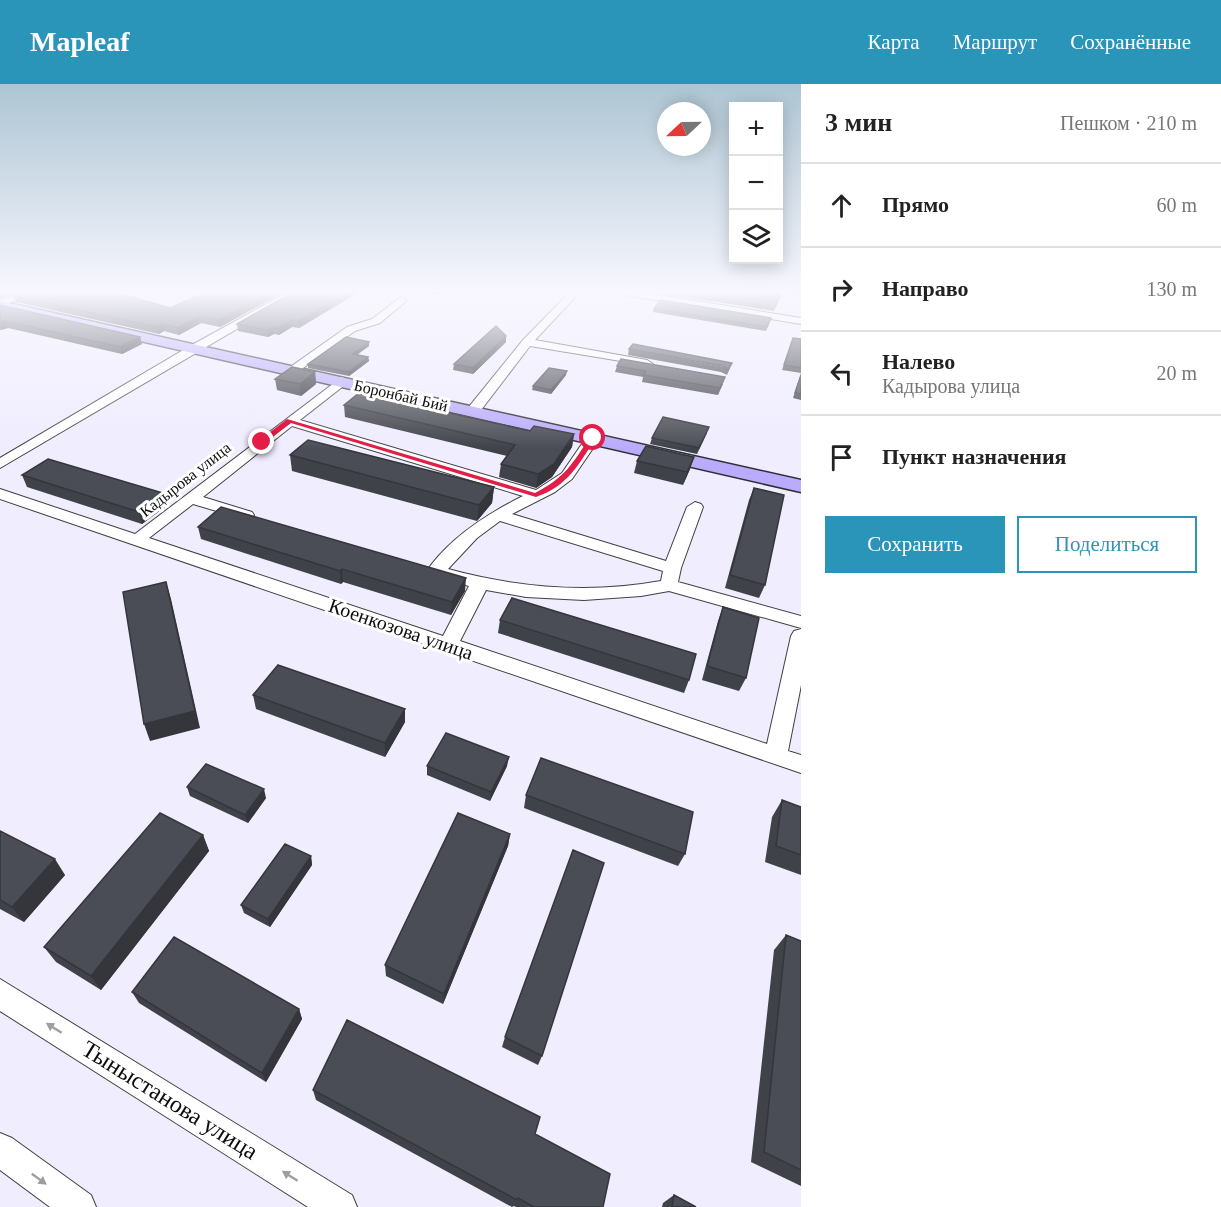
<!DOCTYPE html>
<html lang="ru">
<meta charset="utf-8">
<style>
:root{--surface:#fff;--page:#f6f6f6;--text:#222;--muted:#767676;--line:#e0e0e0;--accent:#2a95b8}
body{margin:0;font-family:"Times New Roman",serif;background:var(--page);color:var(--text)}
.controls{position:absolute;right:18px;top:18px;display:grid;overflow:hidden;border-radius:0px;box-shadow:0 3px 15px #0003}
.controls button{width:54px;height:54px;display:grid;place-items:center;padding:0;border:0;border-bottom:2px solid var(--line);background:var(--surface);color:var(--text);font:30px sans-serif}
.compass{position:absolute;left:657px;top:18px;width:54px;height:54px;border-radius:50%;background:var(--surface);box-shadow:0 3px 15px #0003;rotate:248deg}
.stop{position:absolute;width:18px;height:18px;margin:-14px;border:4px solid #e11d48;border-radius:50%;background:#fff}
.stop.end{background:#e11d48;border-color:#fff;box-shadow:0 2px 6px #0008}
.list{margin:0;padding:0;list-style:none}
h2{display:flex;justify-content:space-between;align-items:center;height:78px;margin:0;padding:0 24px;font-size:26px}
h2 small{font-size:20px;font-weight:400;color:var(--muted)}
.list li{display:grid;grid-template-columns:39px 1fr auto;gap:18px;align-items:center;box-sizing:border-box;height:84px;padding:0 24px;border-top:2px solid var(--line)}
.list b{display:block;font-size:22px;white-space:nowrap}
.list p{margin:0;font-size:20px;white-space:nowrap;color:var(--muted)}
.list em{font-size:20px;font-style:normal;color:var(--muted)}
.actions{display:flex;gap:12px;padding:18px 24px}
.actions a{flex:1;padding:14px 0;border:2px solid var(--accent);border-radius:0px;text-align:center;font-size:21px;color:var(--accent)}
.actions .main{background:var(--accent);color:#fff}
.icon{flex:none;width:33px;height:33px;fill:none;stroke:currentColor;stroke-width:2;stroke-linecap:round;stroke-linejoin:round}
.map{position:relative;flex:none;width:801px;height:1123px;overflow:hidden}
header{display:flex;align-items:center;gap:36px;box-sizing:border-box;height:84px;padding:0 30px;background:var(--accent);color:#fff}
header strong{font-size:28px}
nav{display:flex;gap:33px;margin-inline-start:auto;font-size:21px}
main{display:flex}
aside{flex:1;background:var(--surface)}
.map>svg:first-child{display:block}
</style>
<header>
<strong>Mapleaf</strong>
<nav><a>Карта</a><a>Маршрут</a><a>Сохранённые</a></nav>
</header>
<main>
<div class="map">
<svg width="801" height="1123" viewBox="0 0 801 1123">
<rect width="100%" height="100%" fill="#efedfe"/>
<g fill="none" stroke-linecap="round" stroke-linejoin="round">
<defs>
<path id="street" d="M21,208H34L0,223V216Z
M288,208H300L0,384V374L190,262Z
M570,208H580L535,256L647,276L653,280L651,282L530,262L478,330H468L466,327L468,324L523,256Z
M620,208H641L801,234V240L625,211Z
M401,213L406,216L405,218L380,239L355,247L296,289L292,290L286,286L347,243L372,235Z
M342,293L348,297L346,300L300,336L536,406L562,389L588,351H598L600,354L572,395L555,408L512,430L666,477L687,423L695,418L701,420L703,423L681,484L678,498L801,532V544L669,507L641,512L584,516L526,513L486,506L460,557L767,660L791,552L794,547L801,545V601L788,667L801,671V689L0,415V405L135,450ZM292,342L523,412C487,430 449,454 426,488L429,492L469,502L443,552L149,454L193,420L240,434H252L254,431L252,428L203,413ZM500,437L663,487L661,497C589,510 518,504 448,485L477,454Z
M0,895L352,1111L357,1123H308L0,927Z
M0,1049L12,1054L91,1111L96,1123H50L0,1086Z"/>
<path id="secondary" d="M0,217L801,396V408L0,225Z"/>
</defs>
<!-- street casing -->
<use href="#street" stroke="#404040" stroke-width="2"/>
<!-- secondary casing -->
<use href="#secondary" stroke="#2f2f2f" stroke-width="3"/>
<!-- street -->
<use href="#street" fill="#fff" fill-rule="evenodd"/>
<!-- secondary -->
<use href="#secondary" fill="#baabfc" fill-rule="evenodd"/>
</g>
<!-- wall -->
<path fill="#404249" d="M284,208L220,243L201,239L179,251L164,247L159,250L16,218L14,212L170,224Z
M359,208L299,244L292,243L279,251L274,250L268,253L238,247L237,240Z
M419,208H442L438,211Z
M666,208H782L774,227L666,210Z
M791,208H801V212Z
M0,221L140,253L142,260L122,270L8,244L0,246Z
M654,225L771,234L766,247L653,228Z
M506,252V258L473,290L453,286L454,280Z
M793,254L801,255V316L793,314L801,289L782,286Z
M369,262L357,271L368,273L369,277L349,292L308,284V280Z
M629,265L730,284L727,291L721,288L628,271Z
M617,282L723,300L718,311L642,298L643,293L615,288Z
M315,288L316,300L301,312L277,306L275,295Z
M566,291L551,310L532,306L533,302Z
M344,321L530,347L574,350L572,363L552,393L536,404L499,393L501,380L507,372L345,333Z
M707,349L697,370L650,360L652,354Z
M290,371L494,403L492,419L477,437L292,387Z
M694,373L690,385L683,401L634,389L637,377Z
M22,391L166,422L142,440L27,403Z
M754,404L765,501L759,514L725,504L749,416Z
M198,443L465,507L451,531L343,498L341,500L201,455Z
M723,523L746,594L739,607L702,596L718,537Z
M500,536L689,596L684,609L498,549Z
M253,611L405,625V638L385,673L256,625Z
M427,682H507L490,717L427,691Z
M187,703L266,714L248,739L190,712Z
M526,711L685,770L678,782L524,724Z
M782,716L801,723V791L765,778L772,733Z
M0,747L65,791L24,838L0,825Z
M510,750L508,762L443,920L386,892L385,881Z
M203,751L209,767L101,906L56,878L44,863Z
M311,772L312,781L270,843L244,829L241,821Z
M786,851L801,857V1102L751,1078L774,866Z
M132,908L299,925L302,935L266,998L139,919Z
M505,953L542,972L538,981L502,963Z
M313,1006L535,1050L603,1123H516L514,1122L512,1123L316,1016Z
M674,1111L696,1123H662L663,1119Z"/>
<!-- shaded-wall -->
<path fill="#34363c" d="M0,208H16L0,214Z
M271,208H284L220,243L219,236Z
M348,208H359L299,244V237Z
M200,232L201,239L179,251L177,244Z
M292,236V243L279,251L278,244Z
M5,237L8,244L1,246L0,239Z
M163,240L164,247L159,250L157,243Z
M273,243L274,250L268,253L267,246Z
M506,252V258L473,290V284Z
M140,253L142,260L122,270L120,263Z
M369,258V262L353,273V270Z
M368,273L369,277L349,292V288Z
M567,287L566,291L551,310V306Z
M315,288L316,300L301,312L300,300Z
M574,350L572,363L552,393L536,404L538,390Z
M694,373L690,385L683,401L687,388Z
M494,403L492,419L477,437L479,421Z
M163,409L166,422L142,440L139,428Z
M342,485L343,498L341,500L340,487Z
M466,494L465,507L451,531L452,518Z
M166,498L171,515L200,644L150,657L144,640Z
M405,625V638L385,673V659Z
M509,673L507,682L490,717L491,708Z
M264,705L266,714L248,739L245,731Z
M510,750L508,762L443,920L444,910Z
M203,751L209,767L101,906L91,892Z
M311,772L312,781L270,843L268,835Z
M55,775L65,791L24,838L12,823Z
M299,925L302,935L266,998L262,989Z"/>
<!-- building -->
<path fill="#4a4d55" stroke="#34363c" stroke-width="1.5" d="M23,208H115L170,224L207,208H271L219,236L200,232L177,244L163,240L157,243L14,212Z
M293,208H348L299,237L292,236L278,244L273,243L267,246L237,240Z
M679,208H782L775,223Z
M660,216L771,234L767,243L654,225Z
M0,221L140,253L120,263L5,237L0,239Z
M496,242L506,252L473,284L454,280Z
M346,253L369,258L353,270L368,273L349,288L308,280Z
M793,254L801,255V284L784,281Z
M633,260L732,279L728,286L723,282L629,265Z
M621,275L725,293L720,304L643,291L646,287L617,282Z
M292,283L315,288L300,300L275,295Z
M549,284L567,287L551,306L533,302Z
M801,291V310L795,309Z
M359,309L530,347L534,342L574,350L554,380L538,390L501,380L515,361L344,321Z
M663,333L709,343L699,364L652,354Z
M308,356L494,403L479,421L290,371Z
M646,362L694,373L687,388L637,377Z
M48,375L163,409L139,428L22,391Z
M754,404L784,411L765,501L730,491Z
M221,423L466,494L452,518L342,485L340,487L198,443Z
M166,498L195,627L144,640L123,508Z
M512,514L696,570L689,596L500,536Z
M723,523L759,534L746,594L707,582Z
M278,581L405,625L385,659L253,611Z
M446,649L509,673L491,708L427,682Z
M541,674L693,728L685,770L526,711Z
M206,680L264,705L245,731L187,703Z
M782,716L801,723V771L776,762Z
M160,729L203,751L91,892L44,863Z
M458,729L510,750L444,910L385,881Z
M0,747L55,775L12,823L0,816Z
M285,760L311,772L268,835L241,821Z
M573,766L604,779L542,972L505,953Z
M786,851L801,857V1086L764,1068Z
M174,853L299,925L262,989L132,908Z
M347,936L540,1033L535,1050L610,1090L603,1123H534L518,1114L517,1116L313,1006Z
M674,1111L696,1123H672Z"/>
<!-- one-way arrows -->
<defs><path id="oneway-solid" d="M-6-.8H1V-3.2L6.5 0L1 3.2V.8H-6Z" transform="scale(1.5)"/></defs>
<g fill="#9e9e9e">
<use href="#oneway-solid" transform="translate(54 944) rotate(-148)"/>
<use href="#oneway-solid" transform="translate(290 1092) rotate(-148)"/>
<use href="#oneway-solid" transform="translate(39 1095) rotate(36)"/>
</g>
<!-- sky -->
<linearGradient id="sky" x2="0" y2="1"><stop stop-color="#adc5d3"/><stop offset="0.57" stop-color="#f8f7ff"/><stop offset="1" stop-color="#f8f7ff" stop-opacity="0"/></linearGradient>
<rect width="801" height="365" fill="url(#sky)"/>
<!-- route -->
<path fill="#e11d48" d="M287,335L535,409C566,393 572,380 590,353L596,354C578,381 568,402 536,413L291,339L265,359H260V356Z"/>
<g text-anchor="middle" stroke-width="6" stroke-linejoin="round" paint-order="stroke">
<!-- far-street labels -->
<g font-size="16" fill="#0d0d0d" stroke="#fff">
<text transform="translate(401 311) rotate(13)" y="6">Боронбай Бий</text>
<text transform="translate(185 395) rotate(-38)" y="6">Кадырова улица</text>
</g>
<!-- street labels -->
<g font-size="20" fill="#0d0d0d" stroke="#fff">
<text transform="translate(401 545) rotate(19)" y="7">Коенкозова улица</text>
</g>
<!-- near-street labels -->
<g font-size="24" fill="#0d0d0d" stroke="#fff">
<text transform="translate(170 1016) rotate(32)" y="8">Тыныстанова улица</text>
</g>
</g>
</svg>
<div class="controls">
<button>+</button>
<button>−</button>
<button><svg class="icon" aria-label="layers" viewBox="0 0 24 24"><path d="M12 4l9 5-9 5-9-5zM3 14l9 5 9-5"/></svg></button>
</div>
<svg class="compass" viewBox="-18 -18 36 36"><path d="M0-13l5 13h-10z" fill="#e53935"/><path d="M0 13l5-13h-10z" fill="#767676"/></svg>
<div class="stop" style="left:593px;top:354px"></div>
<div class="stop end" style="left:262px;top:358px"></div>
</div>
<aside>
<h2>3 мин<small>Пешком · 210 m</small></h2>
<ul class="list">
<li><svg class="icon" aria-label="ahead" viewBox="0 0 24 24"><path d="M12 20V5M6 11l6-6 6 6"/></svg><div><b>Прямо</b></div><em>60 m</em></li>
<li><svg class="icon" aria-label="right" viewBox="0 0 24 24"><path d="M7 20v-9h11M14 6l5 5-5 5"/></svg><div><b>Направо</b></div><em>130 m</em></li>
<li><svg class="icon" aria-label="left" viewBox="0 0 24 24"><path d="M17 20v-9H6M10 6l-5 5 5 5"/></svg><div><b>Налево</b><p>Кадырова улица</p></div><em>20 m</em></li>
<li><svg class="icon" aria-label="arrive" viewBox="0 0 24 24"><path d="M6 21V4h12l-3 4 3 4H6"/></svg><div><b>Пункт назначения</b></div></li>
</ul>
<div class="actions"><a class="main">Сохранить</a><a>Поделиться</a></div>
</aside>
</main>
